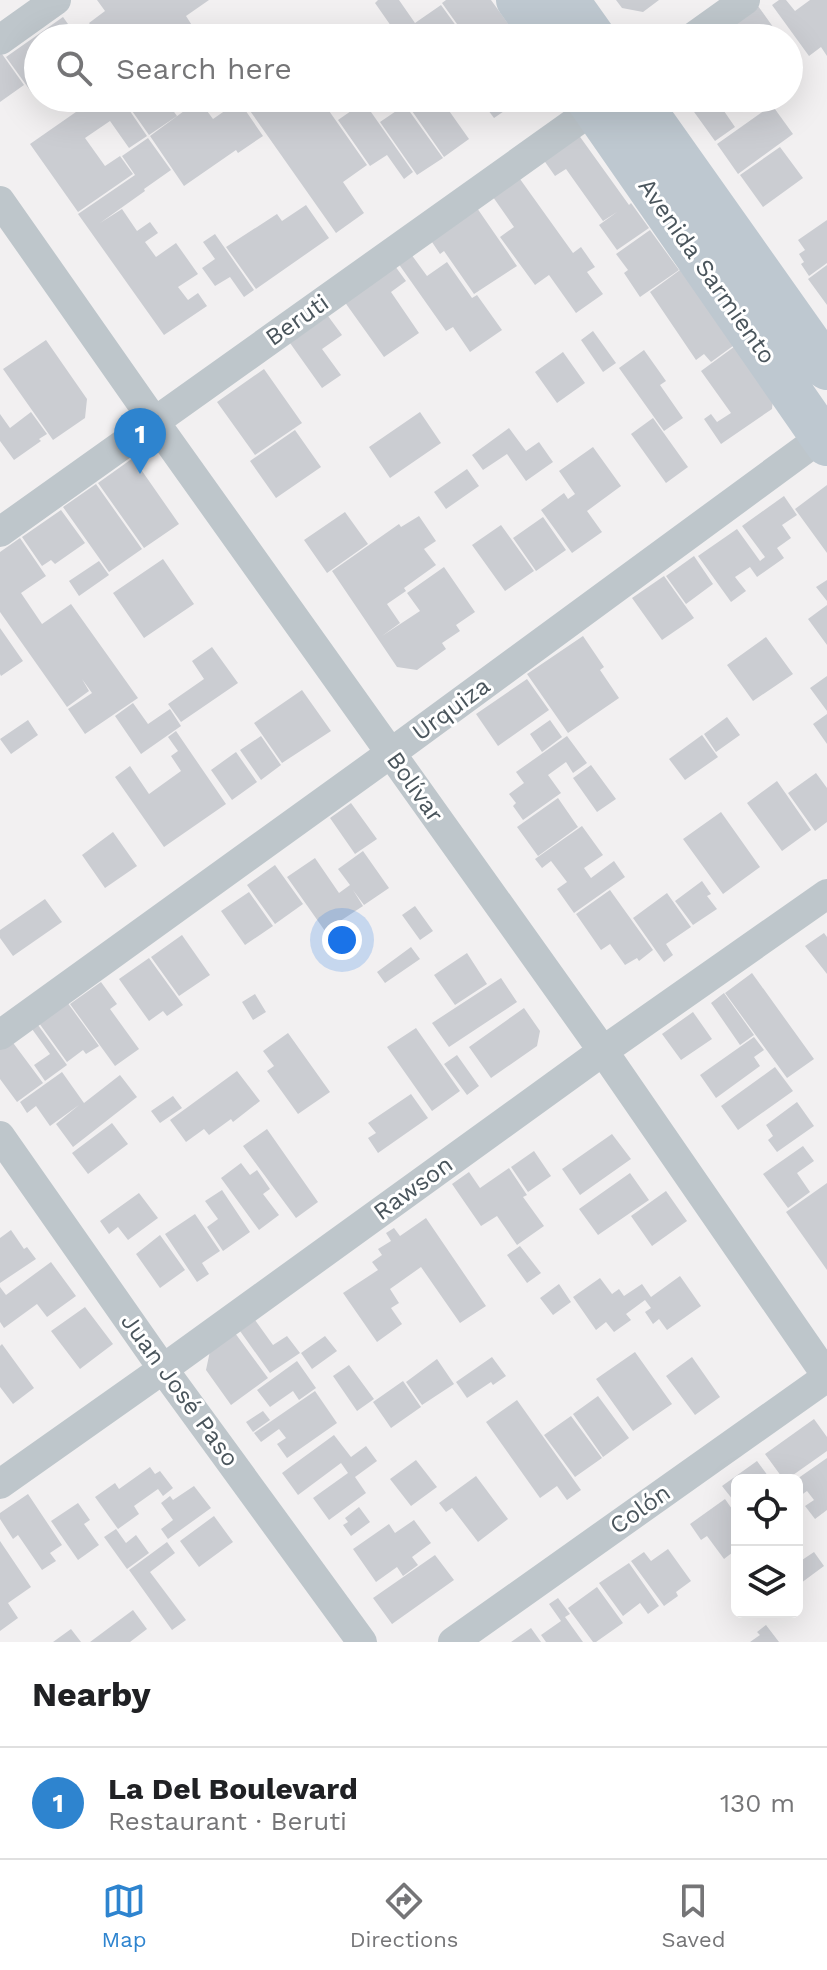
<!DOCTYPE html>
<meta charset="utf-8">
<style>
:root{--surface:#fff;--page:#f2f2f2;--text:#202124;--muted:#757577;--line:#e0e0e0;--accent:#2e84cf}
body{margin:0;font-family:"Work Sans",sans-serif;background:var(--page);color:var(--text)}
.controls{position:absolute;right:24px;bottom:24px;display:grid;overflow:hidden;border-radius:12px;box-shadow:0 8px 32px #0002}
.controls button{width:72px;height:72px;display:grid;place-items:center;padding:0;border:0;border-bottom:2px solid var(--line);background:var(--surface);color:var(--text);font:40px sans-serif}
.you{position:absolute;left:342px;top:940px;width:28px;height:28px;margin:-20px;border:6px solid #fff;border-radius:50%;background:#1a73e8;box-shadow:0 0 0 12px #1a73e833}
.badge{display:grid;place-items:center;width:52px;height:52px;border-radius:50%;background:var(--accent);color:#fff;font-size:26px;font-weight:700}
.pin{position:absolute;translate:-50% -66px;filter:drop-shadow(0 2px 4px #0008)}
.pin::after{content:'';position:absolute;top:42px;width:28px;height:24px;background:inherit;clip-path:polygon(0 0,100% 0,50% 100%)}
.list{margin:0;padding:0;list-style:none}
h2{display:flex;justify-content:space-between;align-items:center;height:104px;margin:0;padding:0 32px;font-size:34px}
h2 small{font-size:26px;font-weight:400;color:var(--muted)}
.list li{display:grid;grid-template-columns:52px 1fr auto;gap:24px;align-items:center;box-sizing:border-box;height:112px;padding:0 32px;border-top:2px solid var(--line)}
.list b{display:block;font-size:30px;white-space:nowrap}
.list p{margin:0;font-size:26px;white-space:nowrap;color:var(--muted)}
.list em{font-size:26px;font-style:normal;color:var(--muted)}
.icon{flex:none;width:44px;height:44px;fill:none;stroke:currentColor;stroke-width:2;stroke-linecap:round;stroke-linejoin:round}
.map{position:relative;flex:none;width:827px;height:1642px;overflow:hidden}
.search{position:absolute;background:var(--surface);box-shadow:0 8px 32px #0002;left:24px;right:24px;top:24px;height:88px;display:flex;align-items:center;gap:20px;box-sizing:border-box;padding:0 28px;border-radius:44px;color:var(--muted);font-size:30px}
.sheet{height:216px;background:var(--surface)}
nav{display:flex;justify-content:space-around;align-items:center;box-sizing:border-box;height:112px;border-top:2px solid var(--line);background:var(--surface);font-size:22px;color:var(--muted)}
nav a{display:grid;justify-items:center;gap:4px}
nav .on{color:var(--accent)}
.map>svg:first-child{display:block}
</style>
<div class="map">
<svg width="827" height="1642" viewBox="0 0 827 1642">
<rect width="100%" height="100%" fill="#f2f0f1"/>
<!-- building -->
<path fill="#cbcdd2" d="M97,0H209L186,16L195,30L183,38H100L89,23L105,11Z
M378,0H399L415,23L441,5L462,34L456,38H396L398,36L375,3Z
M446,0H491L509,25L514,21L526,38H467L442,3Z
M616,0H659L643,12L622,8Z
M779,0H786L795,11L810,0H827V56L821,47L809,56L772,5Z
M758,6L781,38H744L734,23Z
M63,17L78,38H38V89L32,93L6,57Z
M789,49L803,69L789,79Z
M2,54L24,85L0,102V55Z
M96,98H121L147,136L129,148L110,121L85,138L105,166L120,156L133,174L78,212L30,144Z
M123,98H164L177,116L149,135Z
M241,98H320L367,165L343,182L364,213L336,233Z
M403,98H440L469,139L444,157Z
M479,98H523L494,118Z
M684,98H715L735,127L715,141Z
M199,100L213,119L239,101L263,136L238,153L236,150L184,186L150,136Z
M364,102L413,172L404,179L387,155L370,166L338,120Z
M405,105L443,158L417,175L380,122Z
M772,105L793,134L738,174L717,144Z
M578,134L629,205L631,203L649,228L617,250L599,225L617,212L603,221L566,169L555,176L543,159Z
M148,138L171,170L144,189L145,191L100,223L122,209L137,231L150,222L158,233L145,242L156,257L176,243L198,274L178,287L188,300L198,293L207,306L164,335L78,214L135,175L122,156Z
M780,147L803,178L763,207L740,175Z
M520,179L573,253L581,247L595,267L587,272L603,294L576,313L549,275L535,285L500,237L514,227L493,197Z
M306,205L329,238L256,289L226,247L277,214L282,221Z
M477,208L517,266L474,294L444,251L440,254L430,239Z
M827,220V263L809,276L801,264L804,262L799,254L805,250L798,240Z
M650,230L679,270L640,297L624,273L628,270L616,254Z
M215,234L254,290L244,297L230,277L215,286L202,268L215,259L203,242Z
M411,254L427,276L447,262L472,298L477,295L502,330L470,352L453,327L446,331L398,263Z
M827,265V305L808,279Z
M395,266L406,281L391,292L419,333L384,357L344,301Z
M680,270L737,343L711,362L704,354L696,360L650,292Z
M328,316L342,335L322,349L341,375L322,388L290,343Z
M593,331L616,363L603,372L581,340Z
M46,340L87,399L85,418L53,440L3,369Z
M738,344L773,399L772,409L721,444L704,419L711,414L717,422L731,413L701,371Z
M644,350L666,381L660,385L683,418L664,431L619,368Z
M563,352L585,383L557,403L535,372Z
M264,369L302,423L255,455L217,402Z
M31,412L47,434L39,439L41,441L14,460L0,441V414L10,428Z
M420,412L441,443L390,478L369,447Z
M653,418L688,467L666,483L631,434Z
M509,428L526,451L539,442L553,462L526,481L507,454L483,470L472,455Z
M295,430L321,467L276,498L250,461Z
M593,447L621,486L587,511L602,532L572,553L541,510L564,493L568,499L575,494L559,471Z
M133,458L179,524L144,548L98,483Z
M467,469L479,486L446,509L434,492Z
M96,484L142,549L109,572L63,507Z
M827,485V553L795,509Z
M784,496L797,515L782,525L791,538L777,548L784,558L757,577L750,567L735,577L746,591L731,602L698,556L737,529L760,561L765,557L742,526Z
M61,510L85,543L55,564L51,560L42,566L22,537Z
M345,512L368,544L327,573L304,540Z
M419,516L436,541L424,549L436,565L404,588L406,591L387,604L400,623L382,636L420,611L407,593L444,567L475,612L456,625L460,631L442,643L446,649L417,670L397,667L332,571L399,524L401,527Z
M543,517L566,550L536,571L513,538Z
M501,525L534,571L505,591L472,545Z
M20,538L46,576L21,593L42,624L71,604L138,698L85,734L68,709L92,693L82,679L89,691L67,707L0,612V552Z
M694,556L713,584L686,604L666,576Z
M163,559L194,604L144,638L113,593Z
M99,561L109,575L79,596L69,581Z
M664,576L694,618L662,640L632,598Z
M827,580V601L816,587Z
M827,605V645L808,619Z
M0,628L23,661L1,676L0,674Z
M583,636L604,667L600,670L619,698L568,733L527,674Z
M766,637L793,674L753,701L727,665Z
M212,647L238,683L181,722L168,704L204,679L192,661Z
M827,676V711L810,688Z
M527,679L549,710L498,746L476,714Z
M302,690L331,731L282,763L254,723Z
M133,703L148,724L170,709L181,726L141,754L115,716Z
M827,714V744L813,724Z
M727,717L740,735L716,752L704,734Z
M28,720L38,735L11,754L0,739Z
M550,720L562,737L542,752L530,734Z
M176,731L226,804L164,847L115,777L130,766L149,794L181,771L171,756L178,751L168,737Z
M702,735L718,757L685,780L669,759Z
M261,736L281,765L261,780L240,750Z
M567,736L587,763L573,773L566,762L548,775L561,793L523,820L513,806L516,803L509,794L524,783L516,772Z
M236,752L257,782L232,800L211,770Z
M591,765L616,799L597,812L573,778Z
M816,773L827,788V822L815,831L788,793Z
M777,781L811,830L782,851L747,803Z
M558,798L578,827L538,856L517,827Z
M351,803L377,839L355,854L330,818Z
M721,812L760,867L723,894L683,839Z
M582,826L603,855L584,868L591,878L614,861L625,877L574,913L557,889L567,882L551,861L542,868L535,859Z
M113,832L137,866L105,888L82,855Z
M363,851L389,888L364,905L353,890L363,906L325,931L287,877L315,858L339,893L350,885L338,869Z
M275,865L303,904L275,924L247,885Z
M702,881L711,894L707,896L717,909L693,925L675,901Z
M610,890L653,950L639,961L637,958L625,965L610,944L601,950L576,914Z
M249,892L273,926L245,945L221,911Z
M667,893L691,927L666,944L673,955L664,962L633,918Z
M45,899L62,922L13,956L0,938V930Z
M415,906L433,931L420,940L402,915Z
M824,933L827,937V974L805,946Z
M182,935L210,975L179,996L151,957Z
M411,947L420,959L385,983L377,972Z
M467,953L487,984L455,1005L434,975Z
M149,958L183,1005L167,1016L163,1011L149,1021L119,979Z
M752,973L814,1059L787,1078L725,993Z
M501,978L517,1002L449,1047L432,1023Z
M101,982L117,1004L110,1009L139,1049L115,1066L70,1004Z
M724,993L754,1035L740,1045L711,1003Z
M255,994L266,1012L253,1020L242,1002Z
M67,1002L99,1046L86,1054L83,1050L67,1062L39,1023Z
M524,1008L540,1031L537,1046L491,1078L469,1047Z
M693,1012L712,1039L681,1060L662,1034Z
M38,1025L67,1065L45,1081L34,1065L50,1054L32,1029Z
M416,1028L460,1091L432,1111L387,1047Z
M288,1033L330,1092L298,1114L267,1071L274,1066L263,1051Z
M754,1037L764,1050L754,1057L760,1066L716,1098L700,1075Z
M11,1040L43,1083L17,1102L0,1079V1048Z
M457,1055L479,1086L467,1095L444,1064Z
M775,1067L793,1091L738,1130L721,1106Z
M237,1071L260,1101L233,1122L231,1119L209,1135L204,1129L186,1142L170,1120Z
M62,1072L84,1103L120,1075L137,1097L73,1147L56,1124L79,1105L50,1126L36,1106L27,1113L20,1102Z
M411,1094L428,1118L378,1153L368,1138L376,1133L368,1123Z
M173,1096L182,1108L160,1123L151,1111Z
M797,1102L814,1126L777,1152L768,1140L773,1136L766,1125Z
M112,1123L128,1144L88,1174L72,1153Z
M267,1129L318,1202L296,1218L243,1146Z
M612,1134L631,1159L580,1195L562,1169Z
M803,1146L814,1161L797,1173L810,1192L788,1208L763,1174Z
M534,1151L551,1176L528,1192L511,1167Z
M241,1163L250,1175L257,1170L270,1189L263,1194L279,1215L259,1230L221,1178Z
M509,1168L527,1195L523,1197L544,1226L517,1245L497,1216L481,1226L452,1184L469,1172L480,1188Z
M630,1173L649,1200L598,1235L579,1209Z
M827,1183V1270L786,1212Z
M222,1190L250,1232L223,1251L207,1227L218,1219L205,1201Z
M666,1191L687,1221L652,1246L631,1216Z
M139,1193L158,1218L128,1240L118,1227L109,1234L100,1221Z
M195,1214L220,1251L202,1263L209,1274L197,1282L165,1234Z
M426,1218L486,1306L460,1323L421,1267L390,1289L399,1303L391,1308L402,1324L377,1342L343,1293L378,1270L372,1262L382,1255L378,1249L391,1241L386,1233L394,1228L400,1236Z
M11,1230L24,1249L27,1247L36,1259L0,1283V1238Z
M160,1235L185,1270L160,1288L136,1254Z
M520,1246L541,1273L527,1283L507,1255Z
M51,1262L76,1296L47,1317L37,1304L4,1328L0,1322V1287L6,1295Z
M680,1276L701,1306L667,1330L659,1319L653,1324L645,1312L651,1308L645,1300L626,1314L631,1320L614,1332L606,1322L596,1330L573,1297L600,1278L612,1294L619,1289L624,1296L642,1284L651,1297Z
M559,1284L571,1302L553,1315L540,1298Z
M85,1307L113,1344L80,1369L51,1331Z
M255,1320L273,1345L287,1336L300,1353L270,1373L240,1331Z
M235,1333L268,1378L231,1405L206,1370L210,1351Z
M325,1336L337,1351L312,1369L301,1353Z
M2,1344L34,1388L13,1404L0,1387V1346Z
M635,1352L672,1404L633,1431L596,1379Z
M492,1357L506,1376L493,1385L491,1382L467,1398L456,1382Z
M692,1357L720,1397L695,1415L666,1376Z
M437,1359L454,1384L422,1405L406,1382Z
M297,1361L316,1388L299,1400L293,1391L270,1407L257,1390Z
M349,1365L374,1399L357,1411L333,1376Z
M403,1381L421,1407L391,1428L373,1402Z
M315,1391L337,1423L287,1458L277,1444L286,1438L279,1429L261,1442L254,1433Z
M598,1396L629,1438L603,1457L573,1414Z
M517,1400L581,1490L567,1500L557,1486L540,1498L486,1422Z
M263,1411L270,1420L253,1432L246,1422Z
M571,1416L602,1458L575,1477L544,1435Z
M814,1419L827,1437V1451L786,1480H784L765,1454Z
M334,1435L351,1457L366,1446L377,1461L355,1477L366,1493L329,1520L313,1498L348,1473L341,1463L298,1495L282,1473Z
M827,1458V1510L815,1519L805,1506L814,1500L807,1491L797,1498V1479Z
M416,1460L437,1487L411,1506L390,1479Z
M757,1461L771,1480H737V1505L722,1486Z
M150,1467L155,1474L160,1471L173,1488L163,1496L158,1489L134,1506L139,1514L118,1529L95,1497L115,1483L119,1489Z
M476,1476L508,1519L478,1542L452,1508L446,1512L439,1503Z
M194,1486L211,1508L168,1539L161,1529L173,1520L161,1503L170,1496L173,1500Z
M28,1494L62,1545L50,1553L56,1561L42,1570L18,1535L13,1539L0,1519V1513Z
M725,1499L737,1516V1549L724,1559L707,1536L701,1540L690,1524Z
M78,1503L90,1520L84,1524L99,1545L78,1560L51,1521Z
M359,1507L370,1522L351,1536L343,1525L348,1522L345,1518Z
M214,1516L233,1542L199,1567L180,1541Z
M414,1520L431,1543L412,1557L418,1565L403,1576L397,1567L376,1582L353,1549L389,1524L395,1533Z
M116,1529L126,1543L136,1535L149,1553L127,1569L104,1537Z
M0,1541L31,1587L8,1603L18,1618L0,1631Z
M167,1542L175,1553L150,1572L186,1620L172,1630L129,1570Z
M668,1549L691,1581L676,1592L678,1596L664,1606L631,1561L644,1552L651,1561Z
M814,1552L824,1566L797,1586V1559L799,1562Z
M435,1555L454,1580L392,1624L373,1598Z
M629,1563L659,1606L648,1614L640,1603L623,1616L599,1583Z
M597,1587L623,1623L596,1642H593L568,1608Z
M558,1598L570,1614L565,1617L583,1642H546L541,1635L561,1621L549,1604Z
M133,1610L147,1629L130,1642H90Z
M766,1625L779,1642H750L760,1635L757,1632Z
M531,1628L541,1642H511Z
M71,1629L81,1642H53Z"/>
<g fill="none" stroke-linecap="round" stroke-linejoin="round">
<!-- minor -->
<path stroke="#bec6cb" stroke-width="30" d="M692,38L745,0
M0,40L56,0
M0,201L154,421L603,1051L827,1376
M0,532L609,98
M0,1035L391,753L827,433
M0,1136L163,1369L362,1642
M0,1484L163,1369L603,1051L827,894
M453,1642L827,1377"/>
<!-- secondary -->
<path stroke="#bec8d0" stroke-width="44" d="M518,0L545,38
M567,0L594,38
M587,98L827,444
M636,98L827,368"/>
</g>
<g text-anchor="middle" stroke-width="6" stroke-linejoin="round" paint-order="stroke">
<!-- street labels -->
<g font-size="24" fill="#4a555c" stroke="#fff">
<text transform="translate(707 271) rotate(55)" y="8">Avenida Sarmiento</text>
<text transform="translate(297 320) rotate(-35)" y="8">Beruti</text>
<text transform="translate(451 709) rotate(-36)" y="8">Urquiza</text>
<text transform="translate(415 787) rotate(55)" y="8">Bolívar</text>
<text transform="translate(413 1188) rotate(-36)" y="8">Rawson</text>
<text transform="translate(180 1390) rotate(54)" y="8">Juan José Paso</text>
<text transform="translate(640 1509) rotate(-35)" y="8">Colón</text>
</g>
</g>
</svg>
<div class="controls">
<button><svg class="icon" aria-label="locate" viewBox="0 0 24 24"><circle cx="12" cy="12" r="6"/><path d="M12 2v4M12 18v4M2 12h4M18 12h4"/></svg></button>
<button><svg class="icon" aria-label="layers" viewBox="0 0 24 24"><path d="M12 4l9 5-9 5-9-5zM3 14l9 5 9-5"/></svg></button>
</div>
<div class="you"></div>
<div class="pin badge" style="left:140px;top:474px">1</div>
<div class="search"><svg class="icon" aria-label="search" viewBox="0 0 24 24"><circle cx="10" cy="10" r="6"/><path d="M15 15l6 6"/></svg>Search here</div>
</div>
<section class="sheet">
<h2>Nearby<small></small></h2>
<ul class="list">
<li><span class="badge">1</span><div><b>La Del Boulevard</b><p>Restaurant · Beruti</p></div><em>130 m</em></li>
</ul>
</section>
<nav>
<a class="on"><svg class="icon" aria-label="map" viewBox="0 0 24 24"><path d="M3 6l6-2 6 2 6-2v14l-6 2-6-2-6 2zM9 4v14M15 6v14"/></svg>Map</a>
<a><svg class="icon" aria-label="directions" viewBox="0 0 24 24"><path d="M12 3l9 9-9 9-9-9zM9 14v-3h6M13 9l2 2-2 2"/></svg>Directions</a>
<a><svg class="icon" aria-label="saved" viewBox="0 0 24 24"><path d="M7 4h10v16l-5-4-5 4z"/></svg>Saved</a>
</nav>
